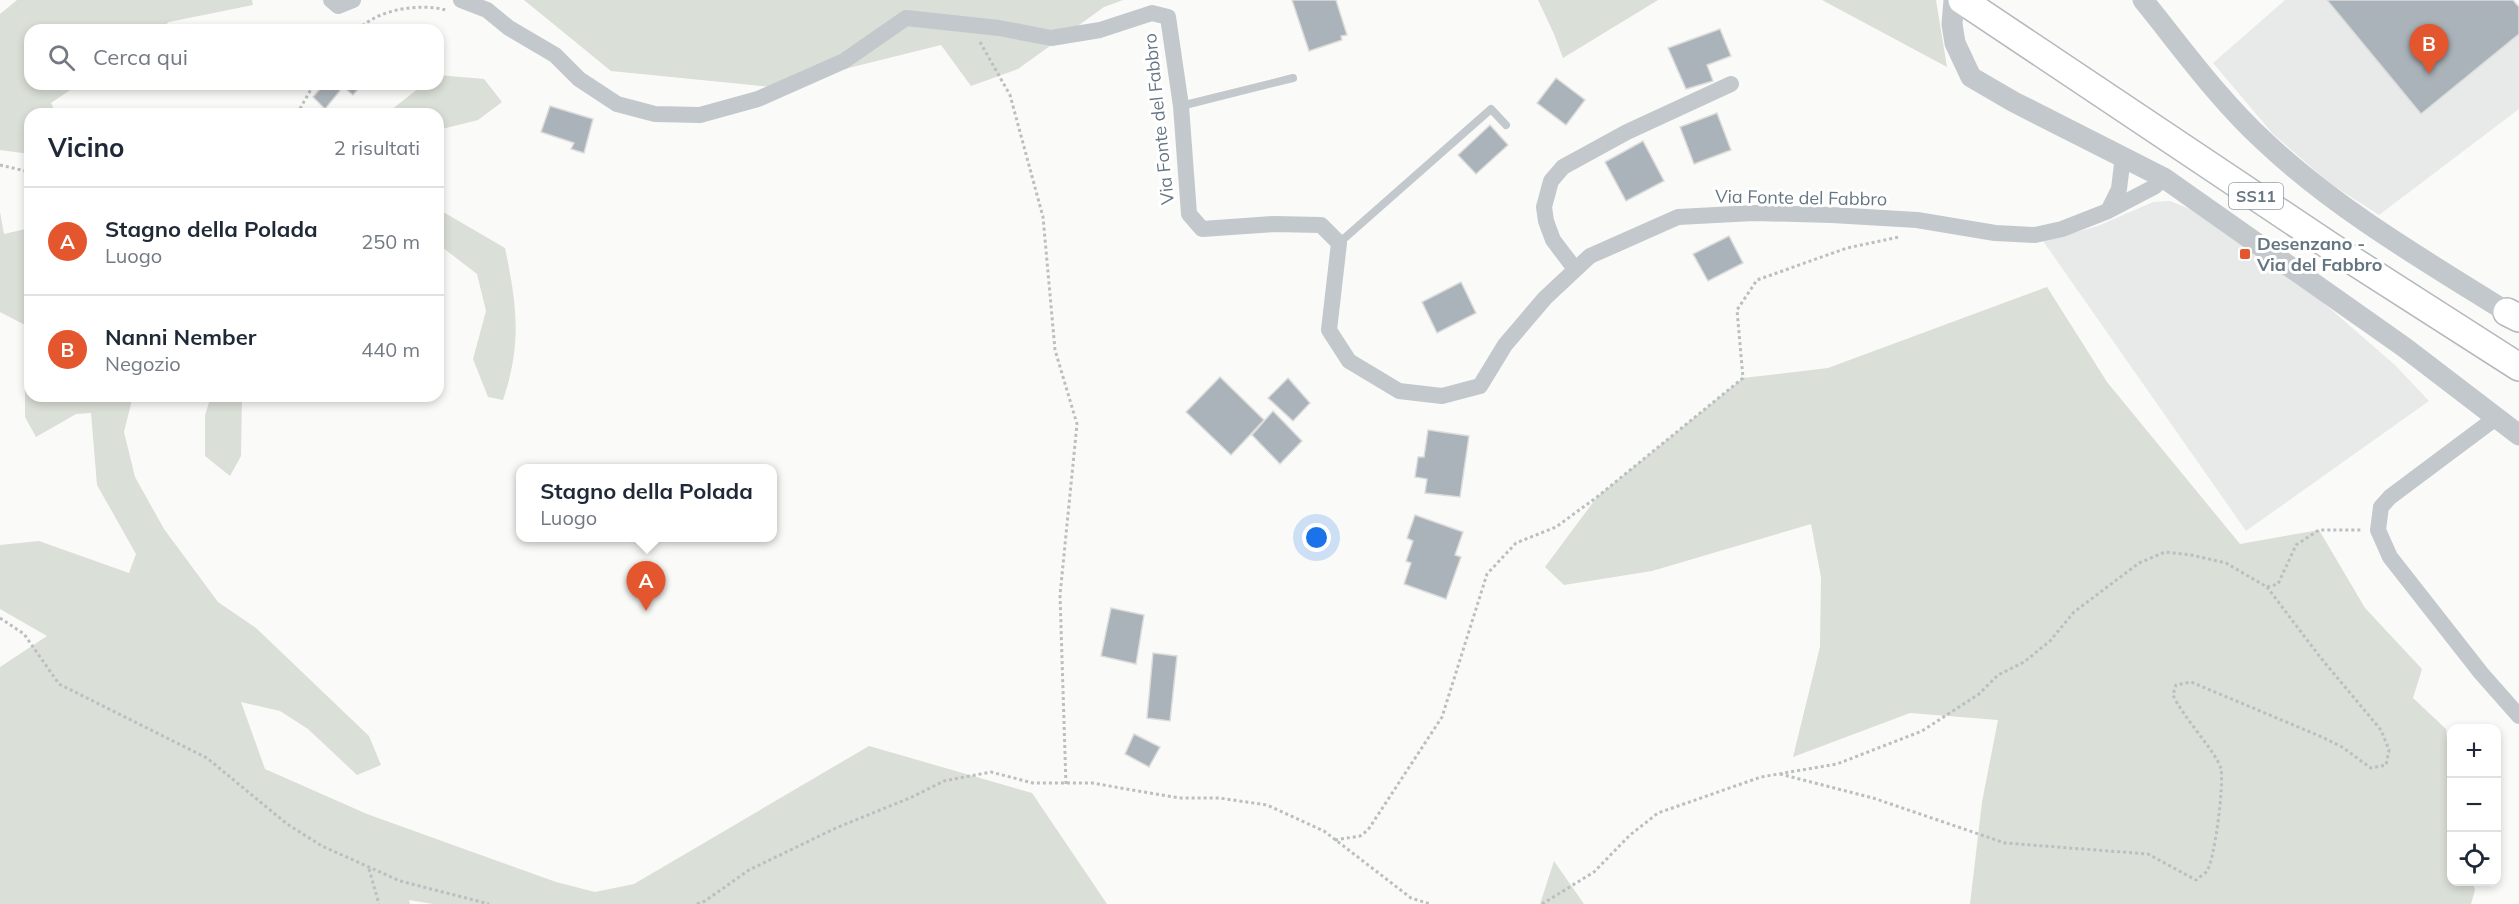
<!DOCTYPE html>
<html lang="it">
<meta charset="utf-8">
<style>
:root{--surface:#fff;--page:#f6f6f7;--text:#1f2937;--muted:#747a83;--line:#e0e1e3;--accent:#e4572e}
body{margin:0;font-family:Mulish,sans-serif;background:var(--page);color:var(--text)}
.controls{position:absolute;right:18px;bottom:18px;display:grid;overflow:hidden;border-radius:12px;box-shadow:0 3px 9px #0003}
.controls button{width:54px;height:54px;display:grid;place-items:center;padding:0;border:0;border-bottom:2px solid var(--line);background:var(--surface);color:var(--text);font:30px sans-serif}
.you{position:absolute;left:1317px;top:538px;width:21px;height:21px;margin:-15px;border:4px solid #fff;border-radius:50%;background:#1a73e8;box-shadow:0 0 0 9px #1a73e833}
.badge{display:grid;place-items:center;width:39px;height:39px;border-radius:50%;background:var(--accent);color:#fff;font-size:20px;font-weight:700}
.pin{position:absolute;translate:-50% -50px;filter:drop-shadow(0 2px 3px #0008)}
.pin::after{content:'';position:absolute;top:32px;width:21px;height:18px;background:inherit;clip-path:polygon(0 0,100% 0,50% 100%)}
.popup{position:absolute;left:516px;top:464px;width:261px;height:78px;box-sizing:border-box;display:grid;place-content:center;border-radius:12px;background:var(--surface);filter:drop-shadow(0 2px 4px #0005);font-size:20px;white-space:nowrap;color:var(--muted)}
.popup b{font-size:22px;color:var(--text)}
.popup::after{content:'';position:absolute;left:50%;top:100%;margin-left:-12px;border:12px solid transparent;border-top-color:var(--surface)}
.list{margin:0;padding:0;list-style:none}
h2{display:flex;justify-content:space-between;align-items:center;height:78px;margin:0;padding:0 24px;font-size:26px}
h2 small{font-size:20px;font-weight:400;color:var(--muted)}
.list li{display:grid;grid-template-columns:39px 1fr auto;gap:18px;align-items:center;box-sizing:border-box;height:108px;padding:0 24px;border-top:2px solid var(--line)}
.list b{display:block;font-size:22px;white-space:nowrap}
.list p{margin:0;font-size:20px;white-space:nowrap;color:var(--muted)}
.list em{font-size:20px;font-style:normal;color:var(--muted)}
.icon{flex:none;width:33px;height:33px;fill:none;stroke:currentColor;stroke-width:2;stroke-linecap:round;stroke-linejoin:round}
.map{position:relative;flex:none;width:2519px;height:904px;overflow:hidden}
.search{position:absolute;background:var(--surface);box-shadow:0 3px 9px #0003;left:24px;top:24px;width:420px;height:66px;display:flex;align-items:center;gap:15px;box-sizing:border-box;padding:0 21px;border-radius:18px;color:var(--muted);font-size:22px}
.panel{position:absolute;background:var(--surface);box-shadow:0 3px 9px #0003;left:24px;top:108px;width:420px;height:294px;border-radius:18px}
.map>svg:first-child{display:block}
</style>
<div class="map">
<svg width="2519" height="904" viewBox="0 0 2519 904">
<rect width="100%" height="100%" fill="#fafaf8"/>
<!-- built -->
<path fill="#e8e9e9" d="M2285,0H2513L2519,7V109L2379,215L2328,182L2273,134L2213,63Z
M2170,201L2237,228L2395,365L2429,401L2246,531L2043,241L2098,226L2153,202Z"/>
<!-- green -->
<path fill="#dadfd7" d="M17,0H252L253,5L169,22L158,30H30V84H79L51,103L56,114H30V154L0,150V14Z
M524,0H1123L1104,7L1018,69L971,86L941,45L772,87L611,71Z
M1538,0H1658L1563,58L1554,34Z
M1822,0H1936L1947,67Z
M438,75L484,79L502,102L478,120L438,130V114H386L424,84H438Z
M438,209L505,248C517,305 522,344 503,400L488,397L473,359L486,311L477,274L438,244Z
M0,212L4,234L30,228V396H133L124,432L135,477L164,529L218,602L256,628L369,736L381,765L357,775L308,729L280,711L241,702L265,769L367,814L556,882L595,892L634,884L869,746L1032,793L1107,904H433L409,900L410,904H0V667L47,636L0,609V545L39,541L129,573L136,554L97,485L91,413L76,414L36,437L25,417V325L0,312Z
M2047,287L2107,382L2240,544L2319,530L2365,608L2422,669L2413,698L2446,729L2452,794V882H2473L2475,890L2471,904H1970L1982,802L1998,720L1910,713L1793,757L1820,647L1821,577L1811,524L1652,571L1564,585L1545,567L1597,497L1743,378L1828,368Z
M211,396H242L241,456L230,476L205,456V415Z
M1554,861L1584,904H1540Z"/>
<!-- building -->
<path fill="#aab3b9" stroke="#dcdcda" stroke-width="1.5" d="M1292,0H1336L1347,35L1341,36L1342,40L1309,51Z
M2327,0H2513L2519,7V34L2421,114Z
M1720,29L1731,56L1707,65L1713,81L1686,89L1668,48Z
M1556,78L1585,100L1566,125L1537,103Z
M324,84H363L353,95L343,87L325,109L313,97Z
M550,106L593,119L584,153L571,149L574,143L541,132Z
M1717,113L1731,150L1694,164L1680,127Z
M1490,125L1508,145L1476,174L1458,155Z
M1643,141L1664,181L1626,201L1605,162Z
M1729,236L1743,263L1708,281L1693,254Z
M1461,282L1476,313L1437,333L1422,302Z
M1220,377L1264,420L1231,455L1186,412Z
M1288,378L1310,403L1293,421L1268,398Z
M1273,411L1302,441L1280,464L1252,435Z
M1428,430L1469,436L1460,497L1425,493L1427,479L1415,477L1418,457H1424Z
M1415,515L1463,532L1455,555L1461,557L1446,599L1404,584L1411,563L1406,561L1413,541L1407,538Z
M1111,608L1144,615L1136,664L1101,656Z
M1153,653L1177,656L1170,721L1147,718Z
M1134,734L1160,747L1149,767L1125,754Z"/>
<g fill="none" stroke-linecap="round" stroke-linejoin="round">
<defs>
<path id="trunk" d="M1962,0L2330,246L2519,367
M2507,312L2519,318"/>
</defs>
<!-- trunk casing -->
<use href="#trunk" stroke="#b4b9bd" stroke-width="30"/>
<!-- path -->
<path stroke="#bbbfc2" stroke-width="3" stroke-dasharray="3 3" stroke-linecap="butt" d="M358,30C378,9 419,3 446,10
M980,42L1010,95L1043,217L1055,350L1077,424L1060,595L1066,785
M297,114L314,84
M0,165L30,172
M0,618L24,634L59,684L207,758L287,824L322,846L400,881L489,904
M1780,774L1873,798L2005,843L2148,854L2196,880C2199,877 2205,874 2207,871C2215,858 2224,785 2221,769C2217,753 2182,716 2173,695L2176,685L2191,682L2322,737L2342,747L2371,768L2386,765L2389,750L2381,730L2320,657L2267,587
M1335,840L1360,836L1368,830L1442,717L1487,574L1516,543L1556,527L1597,497L1743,378L1737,310L1757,280L1847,248L1899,237
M369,869L379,904
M697,904L705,901L749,870L836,828L912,797L944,781L991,772L1033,783H1092L1179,798H1219L1267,805L1324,831L1411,898L1430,904
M1542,904L1594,872L1630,835L1658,813L1761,777L1837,764L1922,731L1979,694L1998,675L2024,662L2050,641L2074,612L2139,563L2165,552L2191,555L2226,563L2267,587L2278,584L2296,545L2319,530H2361"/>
<!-- service -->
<path stroke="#c3c8cc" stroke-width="8" d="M1181,106L1293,78
M1339,243L1491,109L1506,125"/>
<!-- minor -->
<path stroke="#c3c8cc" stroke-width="16" d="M331,0L338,6L353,0
M461,0L487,10L509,28L555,55L579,79L617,104L655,114L700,115L758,99L844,61L906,18L999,28L1051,38L1100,30L1152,13L1168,17L1181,106L1189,214L1202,229L1274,224L1321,225L1339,243L1329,330L1349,361L1399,391L1442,396L1480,386L1505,345L1545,298L1590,256L1678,217L1754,213L1832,215L1917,220L1995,233L2035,235L2062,229L2108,211L2154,187L2164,178
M2108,211L2119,189L2123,156
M1575,269L1553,240L1546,221L1544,207L1551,181L1563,167L1627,132L1731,84
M2497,417L2390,497L2381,507L2378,530L2390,557L2481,673L2519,716"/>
<!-- tertiary -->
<path stroke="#c3c8cc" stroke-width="21" d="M1954,0L1952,24L1955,43L1971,77L2014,102L2164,178L2404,347L2519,435
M2143,0C2182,48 2219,100 2265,142C2336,209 2424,260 2507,312"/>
<!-- trunk -->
<use href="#trunk" stroke="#fff" stroke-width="27"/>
</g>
<!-- markers -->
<rect fill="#e4572e" stroke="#fff" stroke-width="2" x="2239" y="248" width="12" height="12" rx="3"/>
<g text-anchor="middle" stroke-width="6" stroke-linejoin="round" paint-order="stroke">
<!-- shield labels -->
<rect fill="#fff" stroke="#939fa8" stroke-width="1.5" x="2229" y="183" width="54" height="26" rx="4.5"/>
<g font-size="16" font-weight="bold" fill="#657683">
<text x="2256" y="202">SS11</text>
</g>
<!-- street labels -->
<g font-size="18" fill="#657683" stroke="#fff">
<text transform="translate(1159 119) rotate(-96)" y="6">Via Fonte del Fabbro</text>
<text transform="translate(1801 198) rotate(1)" y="6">Via Fonte del Fabbro</text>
</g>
<!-- poi labels -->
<g font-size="18" font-weight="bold" fill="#657683" stroke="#fff" text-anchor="start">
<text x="2257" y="250">Desenzano -<tspan x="2257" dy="21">Via del Fabbro</tspan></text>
</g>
</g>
</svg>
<div class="controls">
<button>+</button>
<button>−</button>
<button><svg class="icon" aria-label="locate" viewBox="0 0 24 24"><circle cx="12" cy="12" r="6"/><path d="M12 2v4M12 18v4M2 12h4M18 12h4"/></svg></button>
</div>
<div class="you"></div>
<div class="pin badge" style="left:646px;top:611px">A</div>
<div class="popup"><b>Stagno della Polada</b>Luogo</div>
<div class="pin badge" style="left:2429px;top:74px">B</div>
<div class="search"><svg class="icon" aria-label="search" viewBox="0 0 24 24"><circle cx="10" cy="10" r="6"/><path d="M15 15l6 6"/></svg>Cerca qui</div>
<section class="panel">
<h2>Vicino<small>2 risultati</small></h2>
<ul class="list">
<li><span class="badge">A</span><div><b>Stagno della Polada</b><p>Luogo</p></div><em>250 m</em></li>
<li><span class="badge">B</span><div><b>Nanni Nember</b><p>Negozio</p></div><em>440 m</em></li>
</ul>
</section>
</div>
